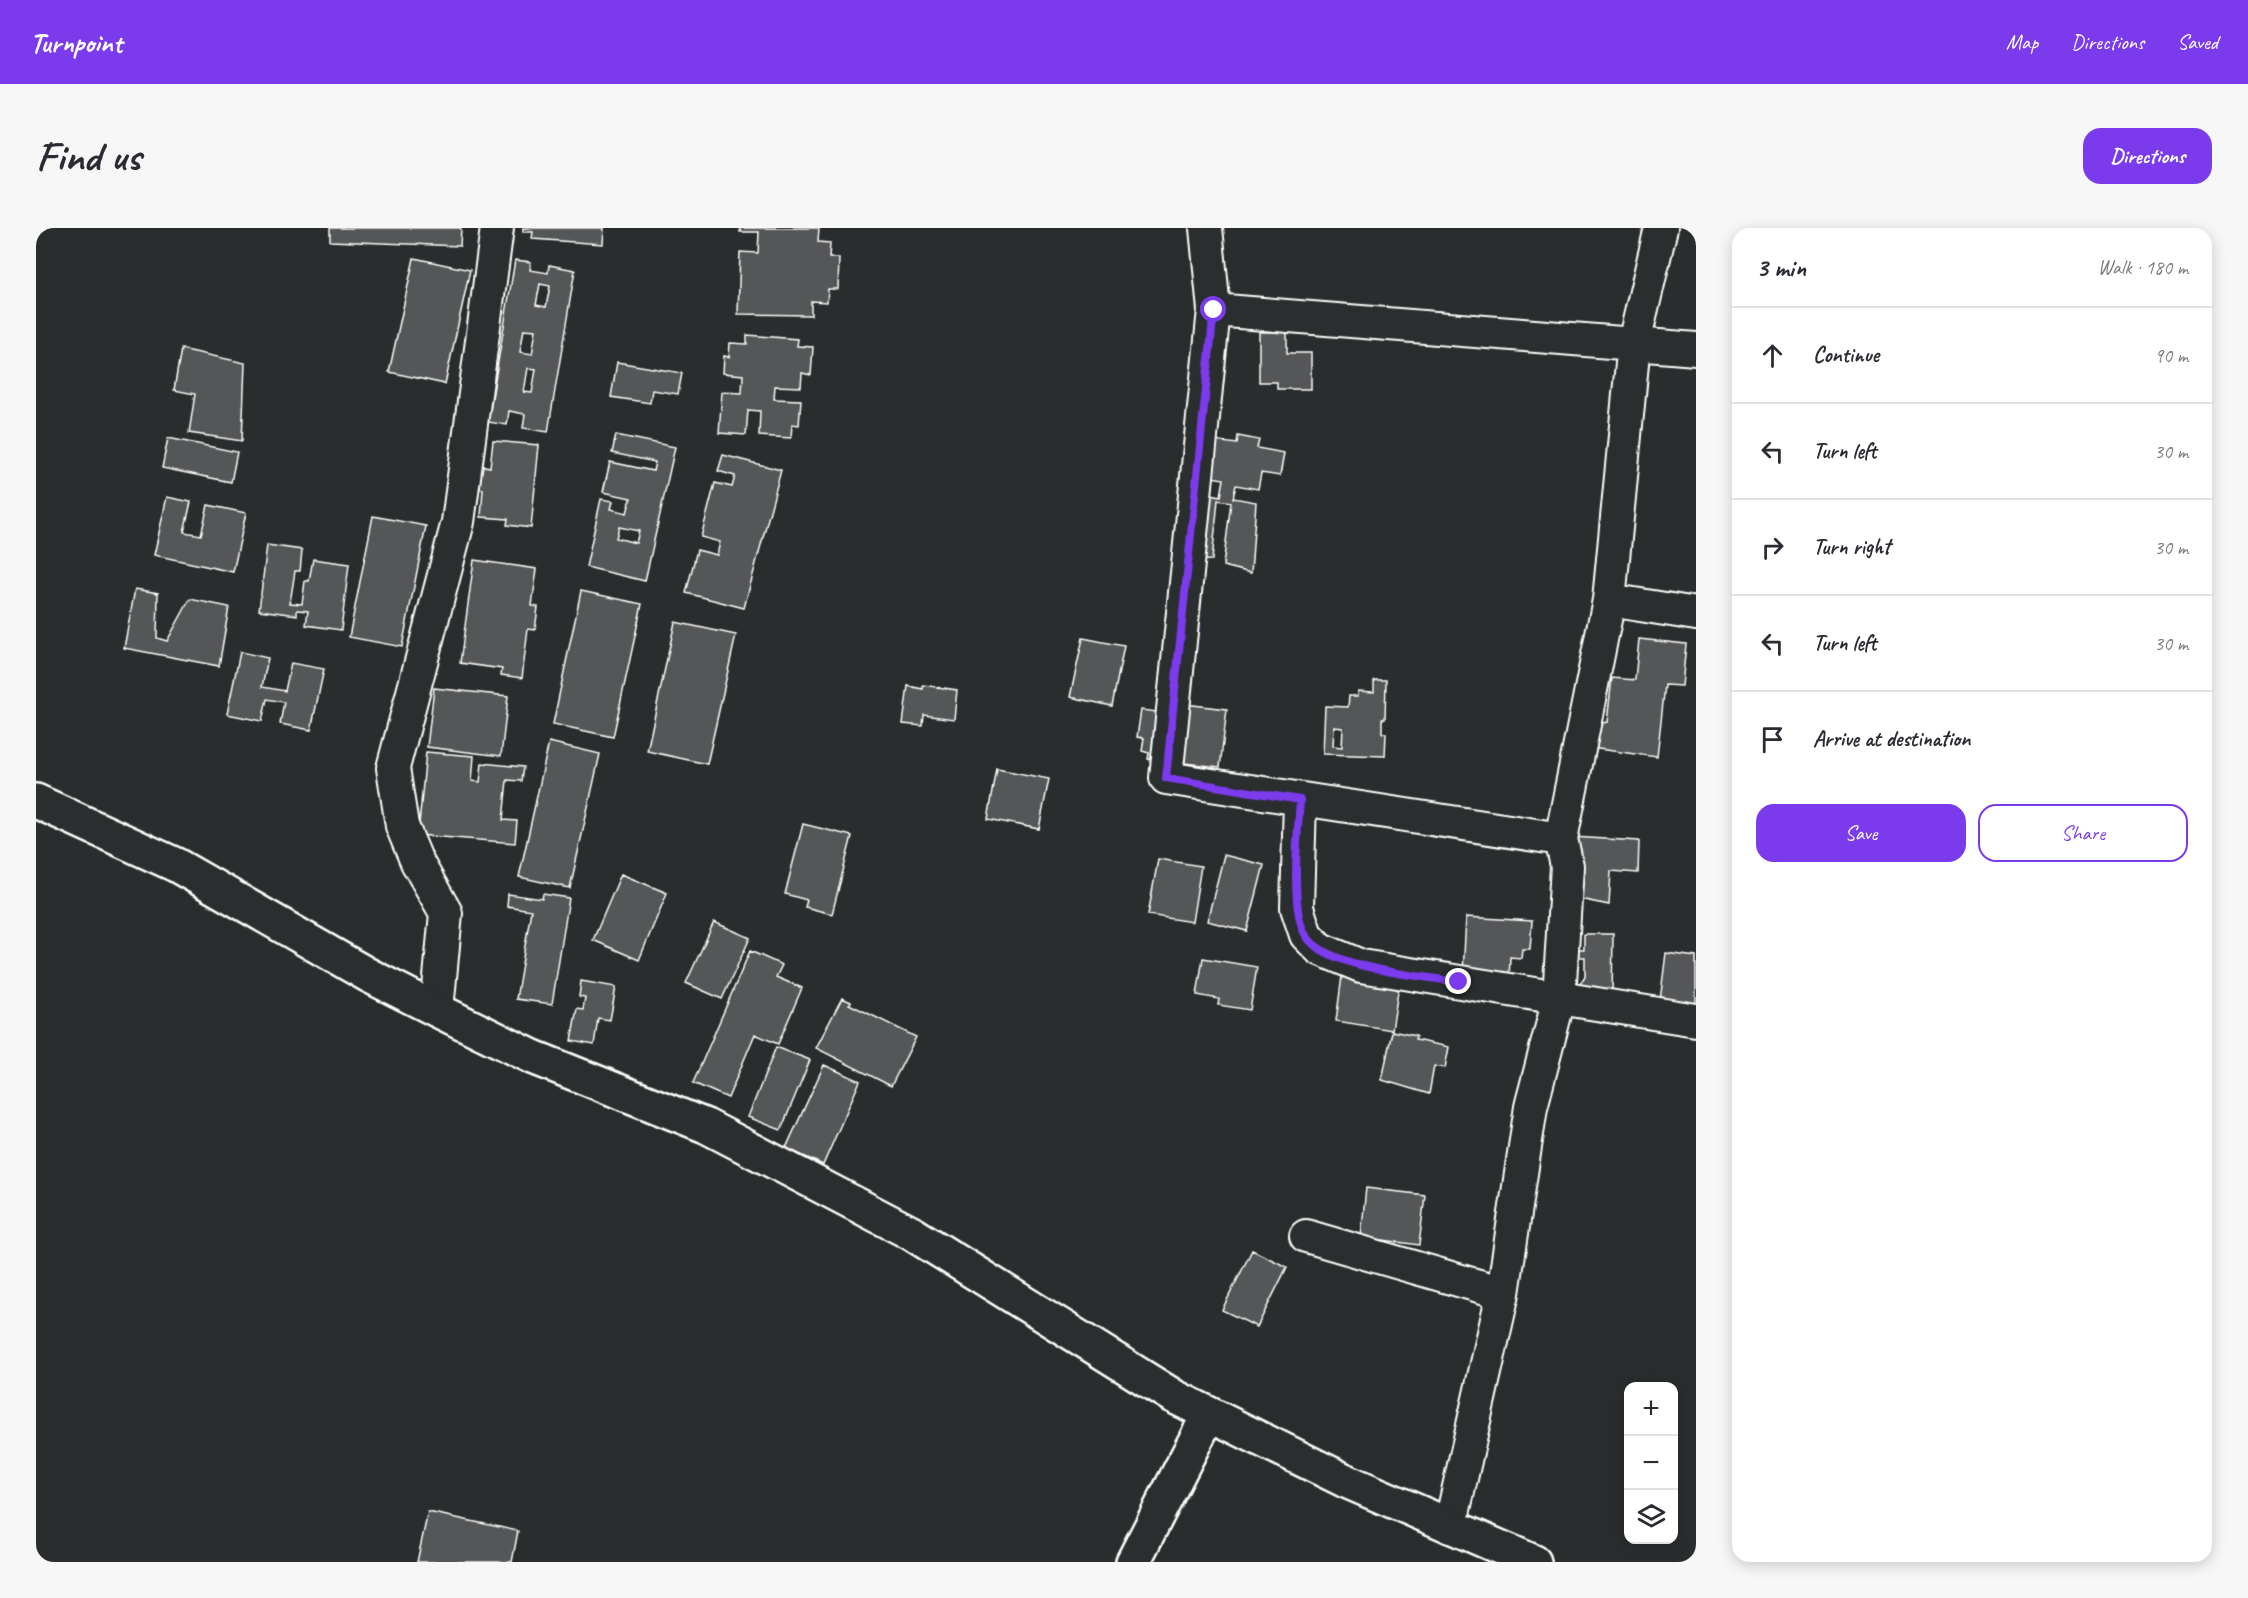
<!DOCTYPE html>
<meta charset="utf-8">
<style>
:root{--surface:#fff;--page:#f7f7f7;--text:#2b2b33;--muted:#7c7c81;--line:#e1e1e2;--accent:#7c3aed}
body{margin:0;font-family:Caveat,sans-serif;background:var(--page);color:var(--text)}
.controls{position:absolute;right:18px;bottom:18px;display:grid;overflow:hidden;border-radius:12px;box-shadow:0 3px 15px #0003}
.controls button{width:54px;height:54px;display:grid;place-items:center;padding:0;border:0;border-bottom:2px solid var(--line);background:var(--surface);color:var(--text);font:30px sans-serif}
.stop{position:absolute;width:18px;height:18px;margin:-14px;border:4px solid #7c3aed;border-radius:50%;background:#fff}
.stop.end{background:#7c3aed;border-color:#fff;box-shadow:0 2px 6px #0008}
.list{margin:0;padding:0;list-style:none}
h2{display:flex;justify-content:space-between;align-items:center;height:78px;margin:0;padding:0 24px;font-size:26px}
h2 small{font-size:20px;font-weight:400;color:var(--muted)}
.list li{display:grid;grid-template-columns:39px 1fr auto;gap:18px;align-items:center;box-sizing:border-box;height:96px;padding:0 24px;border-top:2px solid var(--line)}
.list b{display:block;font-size:22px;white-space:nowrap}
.list em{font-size:20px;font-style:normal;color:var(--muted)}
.actions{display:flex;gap:12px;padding:18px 24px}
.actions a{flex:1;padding:14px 0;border:2px solid var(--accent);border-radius:18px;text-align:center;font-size:21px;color:var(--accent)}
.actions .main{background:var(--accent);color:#fff}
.icon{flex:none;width:33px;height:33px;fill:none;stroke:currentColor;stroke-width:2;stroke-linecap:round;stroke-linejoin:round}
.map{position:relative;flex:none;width:1660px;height:1334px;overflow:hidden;border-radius:18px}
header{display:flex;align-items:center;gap:36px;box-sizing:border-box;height:84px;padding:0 30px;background:var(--accent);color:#fff}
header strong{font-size:28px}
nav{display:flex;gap:33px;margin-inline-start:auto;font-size:21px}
.intro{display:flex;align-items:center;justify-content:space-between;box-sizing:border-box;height:144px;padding:0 36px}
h1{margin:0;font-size:42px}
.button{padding:15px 27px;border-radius:18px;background:var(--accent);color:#fff;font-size:21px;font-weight:700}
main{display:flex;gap:36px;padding:0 36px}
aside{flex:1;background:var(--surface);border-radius:18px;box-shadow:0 3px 15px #0003}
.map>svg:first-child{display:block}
</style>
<header>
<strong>Turnpoint</strong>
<nav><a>Map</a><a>Directions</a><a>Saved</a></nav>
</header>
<div class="intro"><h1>Find us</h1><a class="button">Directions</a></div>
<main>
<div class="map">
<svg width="1660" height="1334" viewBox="0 0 1660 1334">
<rect width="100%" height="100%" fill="#2a2d2e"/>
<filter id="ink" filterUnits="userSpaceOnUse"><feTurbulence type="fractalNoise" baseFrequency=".0167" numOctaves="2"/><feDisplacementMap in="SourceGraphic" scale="12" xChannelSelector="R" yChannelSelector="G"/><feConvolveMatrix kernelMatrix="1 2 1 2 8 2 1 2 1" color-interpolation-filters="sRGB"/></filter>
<g filter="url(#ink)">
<!-- building -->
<path fill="#555758" stroke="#fff" stroke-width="1.5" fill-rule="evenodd" d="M294,0H425L424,18L294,13Z
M487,0H568L567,16L496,11L497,4H487Z
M704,0H783L782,14L794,15L793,30H803L802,61H792L791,74L775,73V87L702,86L704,24L722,25L723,4H704Z
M378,30L434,42L409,156L353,144Z
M479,32L495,34L494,42L512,45L513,37L539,42L512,204L487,200L489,186L473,183L471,197L452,194ZM504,56L514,58L510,79L500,77ZM488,101L500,102L496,126L484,124ZM492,140L500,141L496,165L488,164Z
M1223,104H1251V125H1275V161H1241V154H1223Z
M711,107L762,111L761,118L777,119L775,147L766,145L765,159L739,158L738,171L765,172L763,197L756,196L755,210L723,208L724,183L712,182L710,207L683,205L686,164L706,165L707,147L687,145L688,128L693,129L694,115L711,116Z
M145,121L209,135L206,213L153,205L159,166L138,162Z
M581,134L646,145L642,166L616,162L614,175L575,169Z
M580,207L639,219L609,353L550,339L565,271L577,273L575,281L591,285L595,270L567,264L574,234L617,243L619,234L576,225ZM583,299L603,303L600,315L580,310Z
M1202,208L1223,212L1221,220L1248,225L1244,248L1225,245L1222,261L1200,257L1197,270L1220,274L1215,345L1187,338L1195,274L1182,272L1176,332L1150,333L1161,263L1185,268L1188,251L1163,247L1171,212L1201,216Z
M132,210L201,224L195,254L126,240Z
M457,213L503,217L495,300L471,297L472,291L445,289L447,261L440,260L443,237L454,239Z
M687,227L745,242L708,380L650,365L661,322L681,327L684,314L665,309L679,255L696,259L699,248L682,243Z
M131,269L155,274L148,304L165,307L172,277L210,285L197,344L118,327Z
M337,288L390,298L366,419L313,409Z
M231,317L266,322L264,343H259L254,375L266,376L269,353H273L277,331L313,336L305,402L270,397L272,383L261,382V387L223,382Z
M438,332L501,341L496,378L502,379L499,402L492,401L486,450L465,447L466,441L424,435Z
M99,361L122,365L121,410L131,413L154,371L193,379L183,438L88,420Z
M545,363L606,376L577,509L517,496Z
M639,394L700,407L671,536L611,523Z
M1047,410L1088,418L1076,478L1034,469Z
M1603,411L1650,416L1646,458L1629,457L1621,529L1555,520L1556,497L1571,494L1576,450L1599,452Z
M204,424L232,430L226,459L249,463L255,435L288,441L275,502L244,496L248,474L231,471L226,493L191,486Z
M1338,452H1350L1349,491H1346V505H1350L1349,528L1287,526L1289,478L1312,479L1313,468H1322V463L1338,464ZM1298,499L1307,500L1306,519L1297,518Z
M887,457L921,462L918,491L888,487L887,498L867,496L872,458L887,461Z
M398,460L472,468L465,528L391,519Z
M1123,463L1148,476L1191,481L1184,539L1112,531L1113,525L1106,523L1108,510L1101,509L1105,482L1121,484Z
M513,514L564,526L534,660L483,649Z
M390,524L438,528L436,553L444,554L446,535L487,539L485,553L471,552L467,592L481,593L479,615L382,607Z
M961,541L1013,551L1003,601L952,591Z
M767,596L816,608L796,686L769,679L771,672L749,666Z
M1536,609L1603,613L1602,645L1575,643L1573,677L1544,671Z
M1188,627L1228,637L1211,703L1171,693Z
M1122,631L1165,638L1156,694L1112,687Z
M585,646L631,665L603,732L557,712Z
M472,666L506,671L507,666L533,670L516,776L480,771L495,682L471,678Z
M1430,689L1496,693L1494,721H1486L1485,730L1474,729L1473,752L1427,746Z
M678,694L714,710L686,771L650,755Z
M1548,706H1577L1576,769L1542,759L1549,748V729H1535V721H1548Z
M714,723L746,737L740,749L766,760L742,816L719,806L692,870L657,855Z
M1630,725L1660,729V776L1624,773Z
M1167,730L1221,739L1214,782L1182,777L1183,771L1161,767Z
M1306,748L1363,757L1356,802L1300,793Z
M545,753L580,759L574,792L562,790L558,817L535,813L541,781L547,782L549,770L543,769Z
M806,770L815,774L813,776L880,809L855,858L780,820Z
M1356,803L1380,808L1379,812L1413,819L1409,840L1398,838L1393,866L1346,852Z
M740,819L774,832L745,902L712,889Z
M788,837L824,853L787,937L750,920Z
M1330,960L1389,967L1383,1017L1325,1009Z
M1216,1022L1251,1039L1221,1099L1186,1082Z
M392,1284L482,1303L476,1334H381Z"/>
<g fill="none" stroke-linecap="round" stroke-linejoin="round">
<defs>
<path id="street" d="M1170,0L1178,82
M1573,372L1660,386
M1264,572L1261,680L1270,707L1284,721L1325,738L1660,792
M1525,611L1130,550L1178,82L1660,121
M401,782L410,685L381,634L366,598L357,540L422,294L461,0
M1270,1008L1467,1065
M1414,1299L1467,1065L1495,879L1523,771L1531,638L1525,611L1573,372L1598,115L1625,0"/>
<path id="secondary" d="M0,573L140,637L332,747L401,782L497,829L670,898L877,1006L1137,1168L1308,1252L1498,1334
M1097,1334L1173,1186"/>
</defs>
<!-- street casing -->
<use href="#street" stroke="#fff" stroke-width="36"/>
<!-- secondary casing -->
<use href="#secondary" stroke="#fff" stroke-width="38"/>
<!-- street -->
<use href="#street" stroke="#2a2d2e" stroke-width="32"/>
<!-- secondary -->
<use href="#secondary" stroke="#2a2d2e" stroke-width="33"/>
</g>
</g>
<g fill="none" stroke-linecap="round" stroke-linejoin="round" filter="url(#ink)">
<!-- route -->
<path stroke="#7c3aed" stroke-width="8" d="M1178,82L1130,550L1264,572C1262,603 1253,685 1271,709C1294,741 1384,748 1423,754"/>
</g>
</svg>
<div class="controls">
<button>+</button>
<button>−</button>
<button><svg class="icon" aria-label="layers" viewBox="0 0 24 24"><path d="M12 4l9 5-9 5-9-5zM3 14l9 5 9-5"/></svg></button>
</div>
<div class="stop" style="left:1178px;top:82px"></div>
<div class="stop end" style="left:1423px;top:754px"></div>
</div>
<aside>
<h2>3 min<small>Walk · 180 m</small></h2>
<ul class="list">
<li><svg class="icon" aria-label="ahead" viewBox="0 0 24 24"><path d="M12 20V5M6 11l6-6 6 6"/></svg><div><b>Continue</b></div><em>90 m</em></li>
<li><svg class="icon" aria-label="left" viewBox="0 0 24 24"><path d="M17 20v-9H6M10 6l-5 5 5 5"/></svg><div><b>Turn left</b></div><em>30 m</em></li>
<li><svg class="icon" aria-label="right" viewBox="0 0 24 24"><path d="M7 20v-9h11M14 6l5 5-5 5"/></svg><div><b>Turn right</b></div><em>30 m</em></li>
<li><svg class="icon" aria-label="left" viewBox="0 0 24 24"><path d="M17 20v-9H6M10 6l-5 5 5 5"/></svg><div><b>Turn left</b></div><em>30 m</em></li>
<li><svg class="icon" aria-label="arrive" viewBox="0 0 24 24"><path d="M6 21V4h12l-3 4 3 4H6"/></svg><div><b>Arrive at destination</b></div></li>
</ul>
<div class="actions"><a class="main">Save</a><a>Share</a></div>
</aside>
</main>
